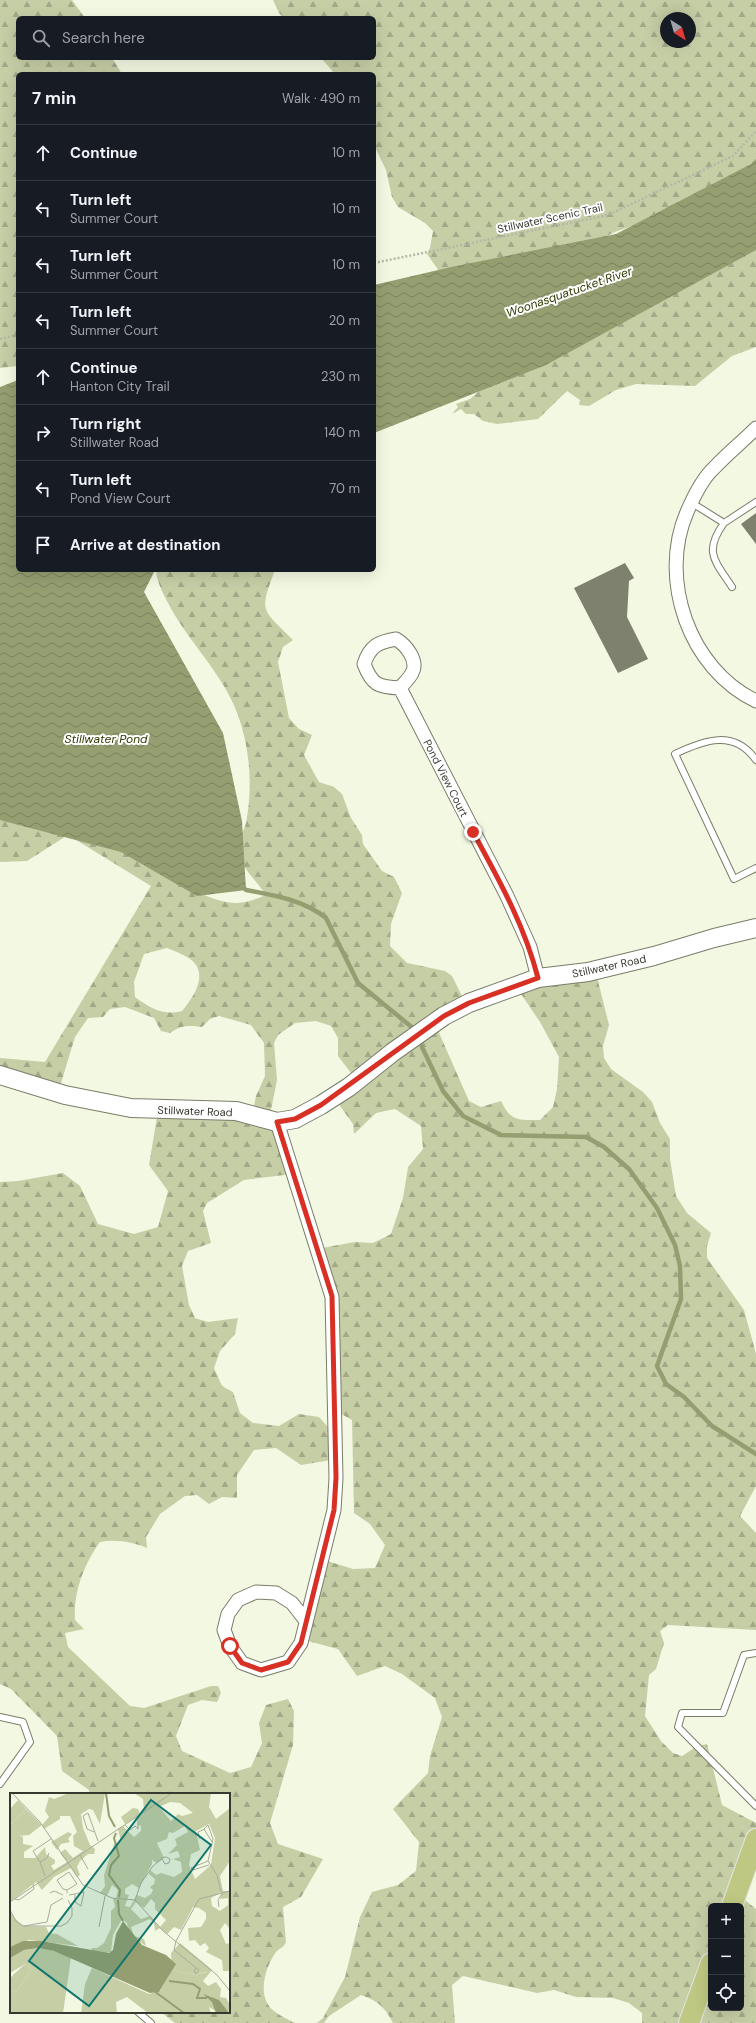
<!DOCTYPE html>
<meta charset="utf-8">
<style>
:root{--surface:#171b24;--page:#242831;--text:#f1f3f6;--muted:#9ea1a6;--line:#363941}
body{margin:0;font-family:"DM Sans",sans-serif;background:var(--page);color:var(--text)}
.controls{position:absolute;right:12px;bottom:12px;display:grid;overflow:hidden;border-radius:6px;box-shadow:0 4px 16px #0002}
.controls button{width:36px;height:36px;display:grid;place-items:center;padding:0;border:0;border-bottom:1px solid var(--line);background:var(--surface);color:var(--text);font:20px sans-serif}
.compass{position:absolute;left:660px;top:12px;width:36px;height:36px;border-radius:50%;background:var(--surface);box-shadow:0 4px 16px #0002;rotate:143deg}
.stop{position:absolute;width:12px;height:12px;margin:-9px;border:3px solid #d93025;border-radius:50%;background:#fff}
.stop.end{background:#d93025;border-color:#fff;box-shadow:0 1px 4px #0008}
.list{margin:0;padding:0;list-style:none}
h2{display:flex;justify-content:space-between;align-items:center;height:52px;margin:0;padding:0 16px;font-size:17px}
h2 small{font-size:13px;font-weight:400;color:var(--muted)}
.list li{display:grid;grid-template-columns:26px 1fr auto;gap:12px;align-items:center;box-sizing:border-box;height:56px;padding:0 16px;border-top:1px solid var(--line)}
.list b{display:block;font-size:15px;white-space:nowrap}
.list p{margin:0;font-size:13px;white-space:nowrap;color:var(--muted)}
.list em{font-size:13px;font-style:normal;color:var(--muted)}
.icon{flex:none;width:22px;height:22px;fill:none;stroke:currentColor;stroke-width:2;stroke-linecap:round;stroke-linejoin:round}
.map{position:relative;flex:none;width:756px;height:2023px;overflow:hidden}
.search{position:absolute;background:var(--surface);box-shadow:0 4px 16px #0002;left:16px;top:16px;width:360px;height:44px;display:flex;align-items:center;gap:10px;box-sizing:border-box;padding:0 14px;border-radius:6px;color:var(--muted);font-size:15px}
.panel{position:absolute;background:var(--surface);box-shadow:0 4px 16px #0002;left:16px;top:72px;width:360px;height:500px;border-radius:6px}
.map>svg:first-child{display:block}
</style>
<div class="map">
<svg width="756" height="2023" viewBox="0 0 756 2023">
<defs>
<pattern id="forest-firs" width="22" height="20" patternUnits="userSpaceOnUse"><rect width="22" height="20" fill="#c6cea6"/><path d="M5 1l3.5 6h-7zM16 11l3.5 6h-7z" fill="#a2a888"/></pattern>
<pattern id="water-waves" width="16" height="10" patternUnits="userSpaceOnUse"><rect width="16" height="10" fill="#959e71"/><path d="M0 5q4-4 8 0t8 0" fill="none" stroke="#7a825d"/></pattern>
</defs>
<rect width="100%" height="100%" fill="#f3f8e2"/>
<!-- forest -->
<path fill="url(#forest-firs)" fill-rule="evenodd" d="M0,0H72L85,18H18V58H112L122,74H18V366L0,368Z
M273,0H756V161L676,210L615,232L573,252L439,271L427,254L430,248L433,231L425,223L398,207L392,197L386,170L374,145V74H335L321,58H374V18H284L279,13ZM666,18H690V42H666Z
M756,238V347L732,356L695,386L636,384L616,390L589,406L579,405L580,400L567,391L538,419L497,424L483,421L474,414H466L461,409L452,414L458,407L456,404L470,399L485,386Z
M156,570H275C259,613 261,608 293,640L283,647L278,662L289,718L299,729L312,735L304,755L319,782L334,787L342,794L351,818L362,835L363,844L382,871L394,877L402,893L391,924L390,946L407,963L445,971L452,976L467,1006L436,1026L469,1101L481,1107L501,1101C511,1122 518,1120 540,1120L553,1107L557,1089L559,1057L540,1022L517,988L596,973L609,1025L603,1046L604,1058L611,1069L643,1092L652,1102L660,1123L670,1139V1159L676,1196L687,1213L711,1233L707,1246V1258L744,1310L756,1354V1486L740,1516L756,1533V1630L668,1625L660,1631L664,1643L656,1669L649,1675L645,1716L661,1741L673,1753L682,1756L697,1746L707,1744L722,1805L756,1823V1842L735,1892L756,1909V2023H642V2013L629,2003L613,1998L576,1997L554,1990L537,1993L463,1976L452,1985L455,2023H393C385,2007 378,2001 361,1995L329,2016L324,2023H317L323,2018L345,1977L360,1917L372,1892L398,1885L416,1871L419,1842L393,1809L428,1773L430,1756L442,1717L435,1698L402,1674L385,1666L357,1676L338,1649L300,1639L324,1560L353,1569L375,1568L385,1545L370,1524L354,1513L352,1420L336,1411L322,1248L355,1242L373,1243L391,1234L403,1198L408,1167L423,1149L421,1126L395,1109L376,1113L354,1134L353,1124L335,1099L357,1081L338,1056V1038L331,1026L316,1021L295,1023L278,1035L274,1043L277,1080L269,1120L292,1174L244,1180L207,1203L203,1211L211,1243L188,1251L182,1266L189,1305L195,1318L208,1322L238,1318L235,1334L220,1351L214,1368L222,1386L233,1392L240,1413L253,1423L279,1426L299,1414L319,1417L337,1437V1459L301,1465L276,1448L254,1450L237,1475V1498L222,1497L209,1504L197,1495L185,1496L160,1514L146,1537L147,1548C133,1542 115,1539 100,1542C84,1564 73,1593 75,1620L84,1629L65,1633L68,1647L130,1706L144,1708L211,1686H218L221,1693L217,1702L202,1700L188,1705L176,1736L182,1751L230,1773L251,1767L262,1743L259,1723L266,1705L288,1699L294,1711L293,1745L270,1823L278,1844L323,1859L301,1897L283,1907L286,1942C284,1948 277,1949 274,1955C264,1971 257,1998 274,2011C280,2016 288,2019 295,2023H175L161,2012H229V1794H89V1790L62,1771L57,1736L11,1689L0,1684V1182L18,1181L63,1173L80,1186L98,1224L134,1234L158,1227L168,1191L149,1165L158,1111L252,1116L256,1096L265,1076L264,1043L251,1025L219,1016L210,1019L202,1027C189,1025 181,1025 170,1033L161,1031L154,1018L125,1007L110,1009L103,1017L88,1018L75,1037L58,1093L0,1076V1058L45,1062L151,886L68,835L27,861L0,862V805L88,818L204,895C229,905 240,906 266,895C257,881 242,869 238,852C236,844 244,831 246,823C253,787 250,749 238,715C223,673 187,641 167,601C162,591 157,582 156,570ZM167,948C176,952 190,956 196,965C206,980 191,1000 182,1011C163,1016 150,1008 135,997L134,982L144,954ZM711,1906H741V2008H711Z"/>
<!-- water -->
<path fill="url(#water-waves)" d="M756,159V250L546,365L374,433V285L451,267L616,234L751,164Z
M18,380V570H155L144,592L223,733L242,821L246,890L197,896L121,852L0,820V387Z"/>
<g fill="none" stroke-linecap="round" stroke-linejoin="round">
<!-- stream -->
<path stroke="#959e71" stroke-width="4.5" d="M242,886L246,890C273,895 304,900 326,918L358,983L414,1029
M422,1047L443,1091L463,1116L501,1135L586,1137L604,1147L629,1169L657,1208L675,1245L680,1266L681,1299L657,1366L666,1384L684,1397L712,1426L756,1454"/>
</g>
<!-- building -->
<path fill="#7d816d" d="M756,513V544L741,524Z
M625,563L634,578L629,581L627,617L648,659L618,673L574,588Z"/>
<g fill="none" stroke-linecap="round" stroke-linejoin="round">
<defs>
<path id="lane" d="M692,503L724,523L756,502
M724,523C703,552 715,561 732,587
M756,760C734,729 704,740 675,754L734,879L756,868
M756,1653L744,1655L723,1713H682L678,1727L756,1806
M0,1717L23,1722L30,1742L0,1784
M138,2012L151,2023"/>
<path id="street" d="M756,428C742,442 727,454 714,468C703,478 693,498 687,512C658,579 689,669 756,701
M396,639C406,645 419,661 412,673C409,679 404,683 400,688C378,687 372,685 364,664C370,646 378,642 396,639Z
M400,688L507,896L530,947L538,978
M277,1122L332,1297L336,1478L334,1510L301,1643L288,1662L261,1670L242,1663L230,1646L224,1630L228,1614L238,1600L256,1592L276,1593L292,1603L306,1621"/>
<path id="secondary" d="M0,1075L65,1095L131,1108L236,1111L277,1122L295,1119L321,1105L349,1087L393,1052L444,1016L469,1003L538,978L588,972L654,956L714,938L756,928"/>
<path id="primary" d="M732,1906L756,1839
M689,2023L711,1963"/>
</defs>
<!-- lane casing -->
<use href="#lane" stroke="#797d69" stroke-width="8"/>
<!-- street casing -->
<use href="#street" stroke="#797d69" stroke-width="15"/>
<!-- secondary casing -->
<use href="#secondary" stroke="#797d69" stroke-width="20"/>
<!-- primary casing -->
<use href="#primary" stroke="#e3e3e2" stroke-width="22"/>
<!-- path -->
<path stroke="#b4b8a6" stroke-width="2.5" stroke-dasharray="2 2" stroke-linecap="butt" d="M374,263L608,215L733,156L756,131
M0,339L18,335"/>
<!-- lane -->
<use href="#lane" stroke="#fff" stroke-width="6"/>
<!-- street -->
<use href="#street" stroke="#fff" stroke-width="13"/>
<!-- secondary -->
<use href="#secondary" stroke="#fff" stroke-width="18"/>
<!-- primary -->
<use href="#primary" stroke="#bfc882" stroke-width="20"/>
</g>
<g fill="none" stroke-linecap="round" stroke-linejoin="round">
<!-- route -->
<path stroke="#d93025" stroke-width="5" d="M230,1646L242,1663L261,1670L288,1662L301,1643L334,1510L336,1478L332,1296L277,1122L295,1119L321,1105L444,1016L469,1003L538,978C524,924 499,880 473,832"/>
</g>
<g text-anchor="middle" stroke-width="4" stroke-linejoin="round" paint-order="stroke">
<!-- street labels -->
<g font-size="11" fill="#373930" stroke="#fff">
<text transform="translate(550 218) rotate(-12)" y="4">Stillwater Scenic Trail</text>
<text transform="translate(446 778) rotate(63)" y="4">Pond View Court</text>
<text transform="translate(609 966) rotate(-12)" y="4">Stillwater Road</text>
<text transform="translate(195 1111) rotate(2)" y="4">Stillwater Road</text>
</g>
<!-- water labels -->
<g font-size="12" font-style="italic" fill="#353c04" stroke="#fff">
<text transform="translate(569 292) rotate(-19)" y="4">Woonasquatucket River</text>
<text x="106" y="743">Stillwater Pond</text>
</g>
</g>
<!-- overview -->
<g transform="translate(10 1793)">
<rect width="220" height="220" fill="#f3f8e2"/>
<path d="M16,16L32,32L19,42L8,43L0,39V32ZM170,150L200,175L198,178L185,182L162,177L161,160ZM15,171L21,176L8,197L0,199L1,184Z" fill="#c6cea6"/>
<path d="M59,0H95L90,31L83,17L79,16L71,21L73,35L80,52L85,56L84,61H78L70,68L67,74L70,82L67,84L61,75L44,84L32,97L26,89L0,109V39L13,44V51L23,53L14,59V65H25L35,54L36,61L45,67V70L41,73L44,77L57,69L50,60L55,56L63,65L73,58L64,53L63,43L67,39L60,23H50V26L34,36L32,32L39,24L35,18L39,4L44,6ZM124,0H201L199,14L206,26L220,15V68L210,83L213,98H220V136L215,130L210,137L216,151L220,150V177L218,178H213L212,167L196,159L199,155L195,150L190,153L185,147L179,148L178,135L191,134L196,126V120L189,115L183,114L171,137L164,134L157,141L150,135L145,138L144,130L140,126L121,134L124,143L134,146L136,153L121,143L117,130L112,126L103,142L101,159L88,161L81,158L82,155H87L94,150L101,135V118L105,114L103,105H106L108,97L102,92L97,103L90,100L95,93L94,82L104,51L111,48L108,36L113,33L124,44L131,38V33L128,32L129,23L115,31L111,24L123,15L128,16L130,21L134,18L133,6ZM160,9L170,10L183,20L172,23L168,21L161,28L149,14ZM199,31L205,45L201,72L185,86L179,72L181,61L190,57L186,38ZM175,33L178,39L165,46L167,52L158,61L168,58L170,64L163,66L171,69L172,79L164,84L151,80L146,82L140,77L139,81L145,86L144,91L140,94L143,97L141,101L135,105L127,102L120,114L115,113L119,102L115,101V96L122,91L129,95L142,71V67L147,70L154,65L147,50L157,46L159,39L163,40ZM212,99L210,106L218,105V112L210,118L202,113L201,105ZM141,106L145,110V116L156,127L150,134L140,123L131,126L121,116L126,109L134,115ZM8,7L16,16L1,31L0,38V16ZM58,39L62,41L58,46L60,49L51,51L47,57L41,49ZM0,117L5,126L14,133L36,134L39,140L47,141L68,153L19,147L0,154ZM32,155L49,159L61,165L53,220H0V199L8,197L21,176L15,171L0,180V164L14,157ZM82,175L139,201L150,198L162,177L185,182L196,179L200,175L202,177L193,188L198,193L206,189L211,196L210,204L216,205L220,212V220L200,203L207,219L199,214L201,220H138L117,204L106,209L107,220H71L75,191Z" fill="#c6cea6" fill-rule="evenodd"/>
<path d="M113,128L132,152L156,162L166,171L149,199L140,200L44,158L29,155L14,157L0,165V154L13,148H31L99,160L103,157L106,141ZM193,201L209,207L219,220H206L202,209Z" fill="#959e71"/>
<path fill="none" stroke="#959e71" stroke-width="2" d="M96,0L99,23L105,34M106,40L104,45L109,63L101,72L99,82L110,97L109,104M108,107L109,121L113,128M159,188L183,191L190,196L187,205H197M144,198L174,220"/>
<path fill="none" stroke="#a8ac9b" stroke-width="1" d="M2,0L30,29L73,92L102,105L125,107L153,138L207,182L220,198M115,32L120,37L125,33L128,36V24M84,39L77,36L73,23L78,20L88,48M190,46L188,39L195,36M202,49L194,36L198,32L203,46L198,68L207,82L211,99M70,62L78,76M198,68L181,75L183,77L199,72M30,69L23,58L41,46M35,83L30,69L37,65L39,60M57,97L53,96L47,87L59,79L67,91L57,97V100M40,100L44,98L53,102M59,102L65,101V109L71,113L74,99L65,101M5,106L9,107L24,96L23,91M125,107L131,90L143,73L154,64H156L160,66L159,70L155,71L152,66M0,109L162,0M209,114L208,107L213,99M0,117L6,128L13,133H51L57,130L62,123V115L58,107M14,133L37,129L41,112L53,105M89,134L95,103M166,148L189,106L220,98M166,148L164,157L189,177L186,181L184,178L186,175"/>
<path fill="#0f766e" fill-opacity="0.15" stroke="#0f766e" stroke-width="2" d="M141,7L201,52L79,213L19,168Z"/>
<rect width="220" height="220" fill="none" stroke="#373930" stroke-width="2"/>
</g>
</svg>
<div class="controls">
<button>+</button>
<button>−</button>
<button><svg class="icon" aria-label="locate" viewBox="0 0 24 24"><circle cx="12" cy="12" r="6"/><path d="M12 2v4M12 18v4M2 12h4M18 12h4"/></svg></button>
</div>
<svg class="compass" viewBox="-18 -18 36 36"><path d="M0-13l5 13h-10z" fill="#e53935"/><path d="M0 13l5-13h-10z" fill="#9ea1a6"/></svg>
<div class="stop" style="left:230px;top:1646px"></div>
<div class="stop end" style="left:473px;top:832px"></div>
<div class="search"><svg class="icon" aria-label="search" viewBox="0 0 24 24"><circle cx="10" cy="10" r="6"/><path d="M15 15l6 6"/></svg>Search here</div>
<section class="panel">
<h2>7 min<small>Walk · 490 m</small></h2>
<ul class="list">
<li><svg class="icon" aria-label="ahead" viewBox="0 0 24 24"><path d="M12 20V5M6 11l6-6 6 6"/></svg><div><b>Continue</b></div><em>10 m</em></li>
<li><svg class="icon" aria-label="left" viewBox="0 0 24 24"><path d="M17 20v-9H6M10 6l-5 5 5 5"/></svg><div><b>Turn left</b><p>Summer Court</p></div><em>10 m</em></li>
<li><svg class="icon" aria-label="left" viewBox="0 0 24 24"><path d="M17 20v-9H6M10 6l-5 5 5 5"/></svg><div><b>Turn left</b><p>Summer Court</p></div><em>10 m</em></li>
<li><svg class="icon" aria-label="left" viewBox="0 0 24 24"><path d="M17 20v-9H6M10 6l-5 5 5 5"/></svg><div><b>Turn left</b><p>Summer Court</p></div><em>20 m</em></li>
<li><svg class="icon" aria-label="ahead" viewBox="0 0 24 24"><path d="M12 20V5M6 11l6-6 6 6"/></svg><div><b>Continue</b><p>Hanton City Trail</p></div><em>230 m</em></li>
<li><svg class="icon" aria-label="right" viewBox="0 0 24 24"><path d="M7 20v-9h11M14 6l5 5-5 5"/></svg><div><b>Turn right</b><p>Stillwater Road</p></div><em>140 m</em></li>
<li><svg class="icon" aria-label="left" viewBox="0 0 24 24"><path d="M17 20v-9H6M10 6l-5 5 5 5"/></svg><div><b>Turn left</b><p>Pond View Court</p></div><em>70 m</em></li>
<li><svg class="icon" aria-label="arrive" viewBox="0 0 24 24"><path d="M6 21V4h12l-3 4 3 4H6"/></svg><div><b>Arrive at destination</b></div></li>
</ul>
</section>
</div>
